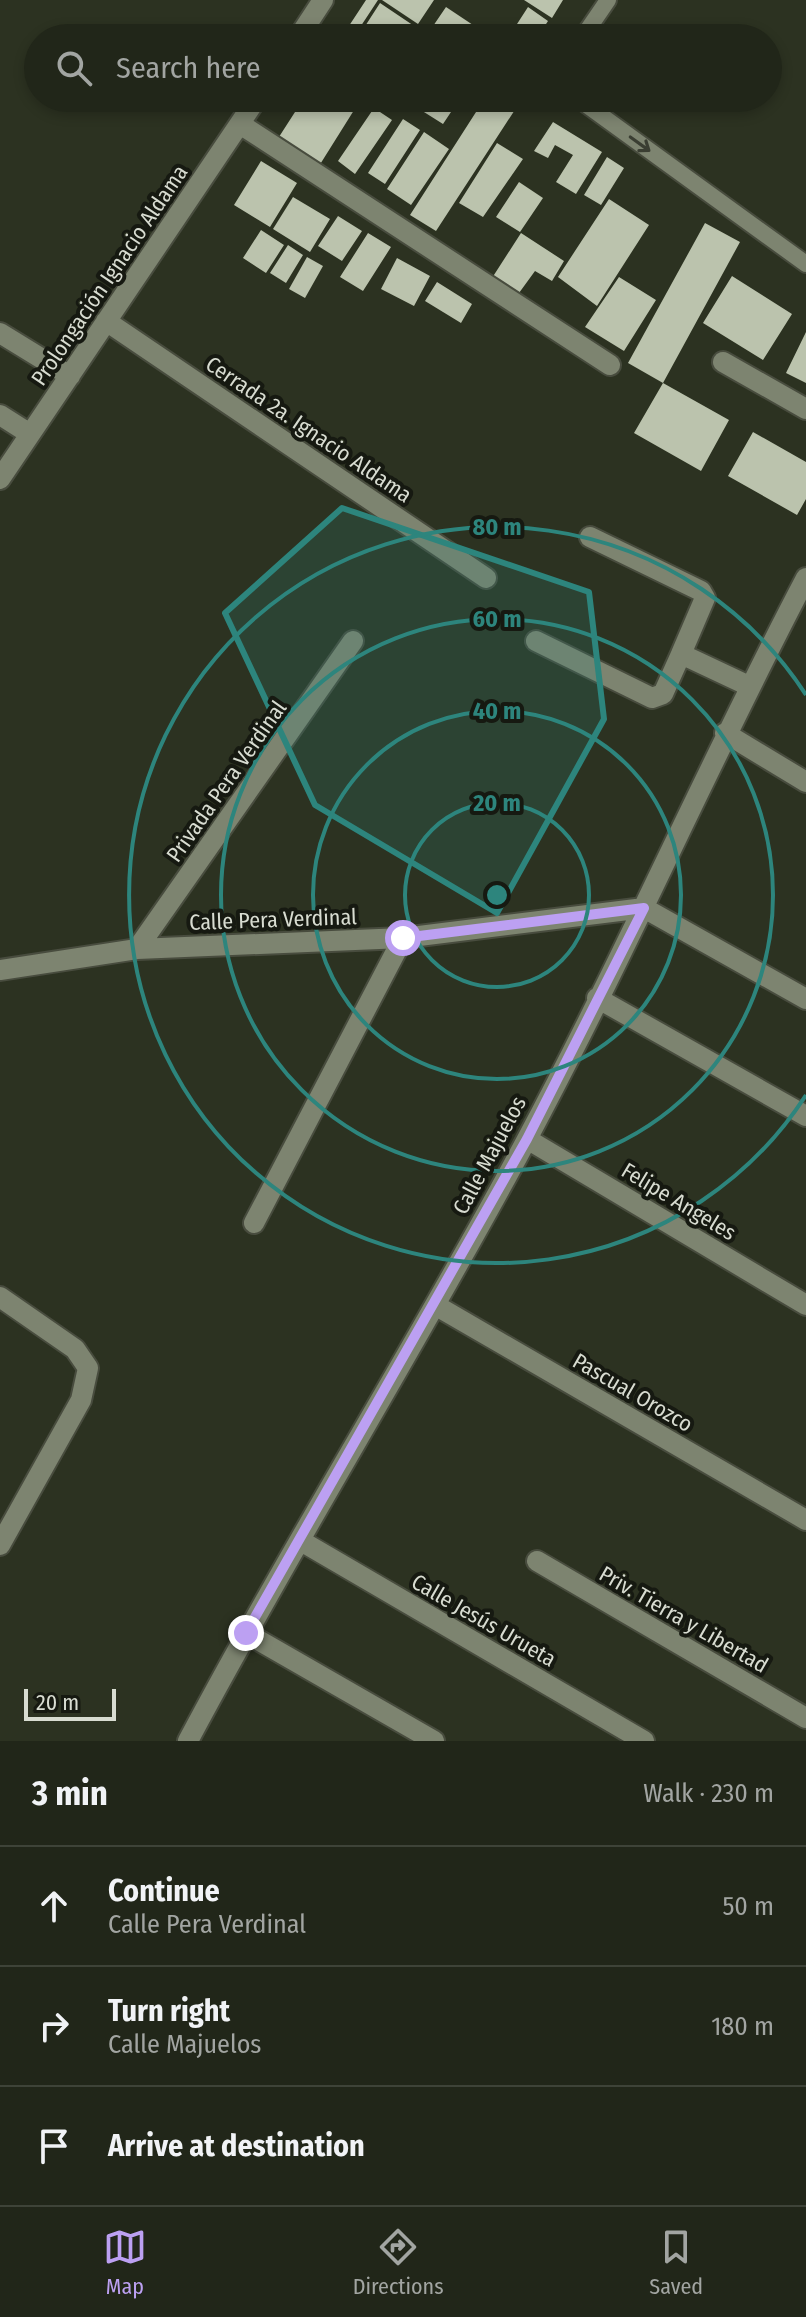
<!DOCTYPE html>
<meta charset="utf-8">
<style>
:root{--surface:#212619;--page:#2d3226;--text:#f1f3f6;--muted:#a2a5a2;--line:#3e4338;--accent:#bca0f2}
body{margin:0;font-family:"Fira Sans Condensed",sans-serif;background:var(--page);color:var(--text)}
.scale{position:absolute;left:24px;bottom:20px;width:92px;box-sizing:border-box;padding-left:8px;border:4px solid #d8dcd1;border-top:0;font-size:22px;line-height:28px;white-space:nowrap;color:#d8dcd1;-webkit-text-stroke:6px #161911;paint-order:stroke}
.stop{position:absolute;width:24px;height:24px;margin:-18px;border:6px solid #bca0f2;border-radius:50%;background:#fff}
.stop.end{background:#bca0f2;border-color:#fff;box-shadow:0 2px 8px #0008}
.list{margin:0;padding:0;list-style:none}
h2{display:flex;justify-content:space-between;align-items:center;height:104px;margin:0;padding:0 32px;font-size:34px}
h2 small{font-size:26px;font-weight:400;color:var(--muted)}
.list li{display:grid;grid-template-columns:52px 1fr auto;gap:24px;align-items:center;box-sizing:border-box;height:120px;padding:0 32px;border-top:2px solid var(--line)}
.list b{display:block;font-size:30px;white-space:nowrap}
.list p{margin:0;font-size:26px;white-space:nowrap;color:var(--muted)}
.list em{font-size:26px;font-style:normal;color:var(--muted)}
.icon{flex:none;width:44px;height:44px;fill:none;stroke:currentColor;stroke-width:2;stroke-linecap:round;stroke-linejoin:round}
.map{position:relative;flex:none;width:806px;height:1741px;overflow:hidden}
.search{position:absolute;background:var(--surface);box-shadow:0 4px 12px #0003;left:24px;right:24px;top:24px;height:88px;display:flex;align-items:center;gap:20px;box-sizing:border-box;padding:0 28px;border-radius:44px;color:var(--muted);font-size:30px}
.sheet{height:464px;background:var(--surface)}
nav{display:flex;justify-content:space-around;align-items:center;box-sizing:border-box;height:112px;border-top:2px solid var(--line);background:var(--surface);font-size:22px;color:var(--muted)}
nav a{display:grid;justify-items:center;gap:4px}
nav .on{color:var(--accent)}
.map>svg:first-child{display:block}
</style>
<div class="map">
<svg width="806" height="1741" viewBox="0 0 806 1741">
<rect width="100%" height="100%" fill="#2c3221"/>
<!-- building -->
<path fill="#bbc3ad" d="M366,0H378L353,38H341Z
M382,0H434L418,24Z
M524,0H563L552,18Z
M380,3L432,38H366L360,34Z
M446,7L470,23L492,38H438L429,32Z
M528,7L548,21L537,38H508Z
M304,98H341L356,107L319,166L277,140Z
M422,98H443L455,106L443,124L416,107Z
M485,98H514L520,102L436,231L410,215Z
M374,108L392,120L355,174L338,161Z
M403,119L420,130L385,184L368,173Z
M553,122L602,152L576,194L556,182L573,155L555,145L548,158L534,151Z
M424,132L449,149L411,205L387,189Z
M497,143L523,159L483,217L459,203Z
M607,157L624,168L601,205L584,195Z
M261,161L297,183L270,227L234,205Z
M519,182L543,198L520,232L496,217Z
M293,197L330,219L310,252L273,229Z
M609,199L649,225L597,306L558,277Z
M338,216L362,231L342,261L318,246Z
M705,223L740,242L663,383L628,363Z
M261,230L284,245L266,273L243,258Z
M368,233L391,247L363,291L340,277Z
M521,233L564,261L552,281L535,271L519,293L492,278Z
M288,245L303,255L286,283L270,273Z
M307,257L323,266L305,298L289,289Z
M397,258L430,276L414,306L381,289Z
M732,276L792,314L763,360L703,323Z
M619,277L656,300L624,351L585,327Z
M437,282L472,304L461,323L425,301Z
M806,332V383L786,373Z
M663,383L729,420L701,471L634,433Z
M753,432L806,462V499L797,515L728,476Z"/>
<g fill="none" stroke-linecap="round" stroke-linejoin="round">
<defs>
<path id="service" d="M582,38L608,0
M577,98L806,264"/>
<path id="minor" d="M298,38L323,0
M240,124L610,365
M106,321L486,578
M0,333L70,376
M723,362L806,409
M0,415L30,434
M0,479L257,98
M590,537L701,591L705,598L681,654
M536,641L652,698L663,694L681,654L749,686
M725,733L806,782
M137,949L353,641
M0,970L137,949L403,938L644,908L806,999
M597,998L806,1116
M527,1139L806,1305
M254,1223L403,938
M0,1297L75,1349L88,1368L81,1400L0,1545
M435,1305L806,1520
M301,1541L644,1741
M537,1561L806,1718
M246,1633L434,1741
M188,1741C296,1538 418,1343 526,1141C625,956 708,764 806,578"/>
</defs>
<!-- service casing -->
<use href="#service" stroke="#484c3e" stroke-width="20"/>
<!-- minor casing -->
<use href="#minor" stroke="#484c3e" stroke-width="24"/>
<!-- service -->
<use href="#service" stroke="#7d8470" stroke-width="16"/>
<!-- minor -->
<use href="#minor" stroke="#7d8470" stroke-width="20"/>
</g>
<!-- one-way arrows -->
<defs><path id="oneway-shaft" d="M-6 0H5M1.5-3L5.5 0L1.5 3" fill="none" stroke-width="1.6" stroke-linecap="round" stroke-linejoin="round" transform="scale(2)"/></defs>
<use stroke="#3a3e32" href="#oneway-shaft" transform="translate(640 144) rotate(36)"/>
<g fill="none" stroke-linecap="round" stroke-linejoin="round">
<!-- route -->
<path stroke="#bca0f2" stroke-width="10" d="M246,1633L527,1139L644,908L403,938"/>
</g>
<!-- marked area -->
<path fill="#2d857d" fill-opacity="0.2" stroke="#2d857d" stroke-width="6" stroke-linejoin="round" d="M342,508L589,592L604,719L497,913L315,805L225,613Z"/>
<!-- distance rings -->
<g fill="none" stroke="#2d857d" stroke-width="4">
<circle cx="497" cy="895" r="92"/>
<circle cx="497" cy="895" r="184"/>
<circle cx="497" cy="895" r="276"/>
<path d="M806 1095A368 368 0 1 1 806 695"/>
</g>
<g text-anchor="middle" stroke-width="8" stroke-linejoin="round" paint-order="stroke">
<!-- street labels -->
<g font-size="22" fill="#d8dcd1" stroke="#161911">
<text transform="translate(109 275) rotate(-56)" y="8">Prolongación Ignacio Aldama</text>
<text transform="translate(309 429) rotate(34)" y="8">Cerrada 2a. Ignacio Aldama</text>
<text transform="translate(226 781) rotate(-55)" y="8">Privada Pera Verdinal</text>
<text transform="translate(273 919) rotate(-2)" y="8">Calle Pera Verdinal</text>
<text transform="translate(489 1155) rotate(-62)" y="8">Calle Majuelos</text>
<text transform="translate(679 1201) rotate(31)" y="8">Felipe Angeles</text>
<text transform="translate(633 1392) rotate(30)" y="8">Pascual Orozco</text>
<text transform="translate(684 1619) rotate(30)" y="8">Priv. Tierra y Libertad</text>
<text transform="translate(484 1620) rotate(30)" y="8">Calle Jesús Urueta</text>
</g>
</g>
<circle cx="497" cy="895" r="12" fill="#2d857d" stroke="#161911" stroke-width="4"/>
<g font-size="24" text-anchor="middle" font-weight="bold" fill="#2d857d" stroke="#161911" stroke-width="8" stroke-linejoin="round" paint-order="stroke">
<text x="497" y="535">80 m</text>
<text x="497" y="627">60 m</text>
<text x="497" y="719">40 m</text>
<text x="497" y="811">20 m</text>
</g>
</svg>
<div class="scale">20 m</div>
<div class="stop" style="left:403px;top:938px"></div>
<div class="stop end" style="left:246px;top:1633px"></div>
<div class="search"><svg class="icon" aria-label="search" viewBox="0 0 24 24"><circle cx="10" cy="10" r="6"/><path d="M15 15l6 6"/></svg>Search here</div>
</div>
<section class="sheet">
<h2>3 min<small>Walk · 230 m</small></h2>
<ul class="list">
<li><svg class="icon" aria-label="ahead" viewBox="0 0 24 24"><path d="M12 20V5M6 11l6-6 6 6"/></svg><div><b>Continue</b><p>Calle Pera Verdinal</p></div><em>50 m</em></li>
<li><svg class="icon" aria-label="right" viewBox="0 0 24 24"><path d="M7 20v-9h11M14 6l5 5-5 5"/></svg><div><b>Turn right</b><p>Calle Majuelos</p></div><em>180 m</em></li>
<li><svg class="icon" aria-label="arrive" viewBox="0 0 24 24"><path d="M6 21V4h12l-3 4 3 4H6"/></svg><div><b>Arrive at destination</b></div></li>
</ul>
</section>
<nav>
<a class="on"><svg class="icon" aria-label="map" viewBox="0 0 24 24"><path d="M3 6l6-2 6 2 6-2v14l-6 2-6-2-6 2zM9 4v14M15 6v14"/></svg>Map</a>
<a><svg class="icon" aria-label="directions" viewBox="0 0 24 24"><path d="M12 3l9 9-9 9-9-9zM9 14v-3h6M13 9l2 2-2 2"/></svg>Directions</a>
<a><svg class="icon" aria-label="saved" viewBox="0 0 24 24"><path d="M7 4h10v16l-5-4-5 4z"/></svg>Saved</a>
</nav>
